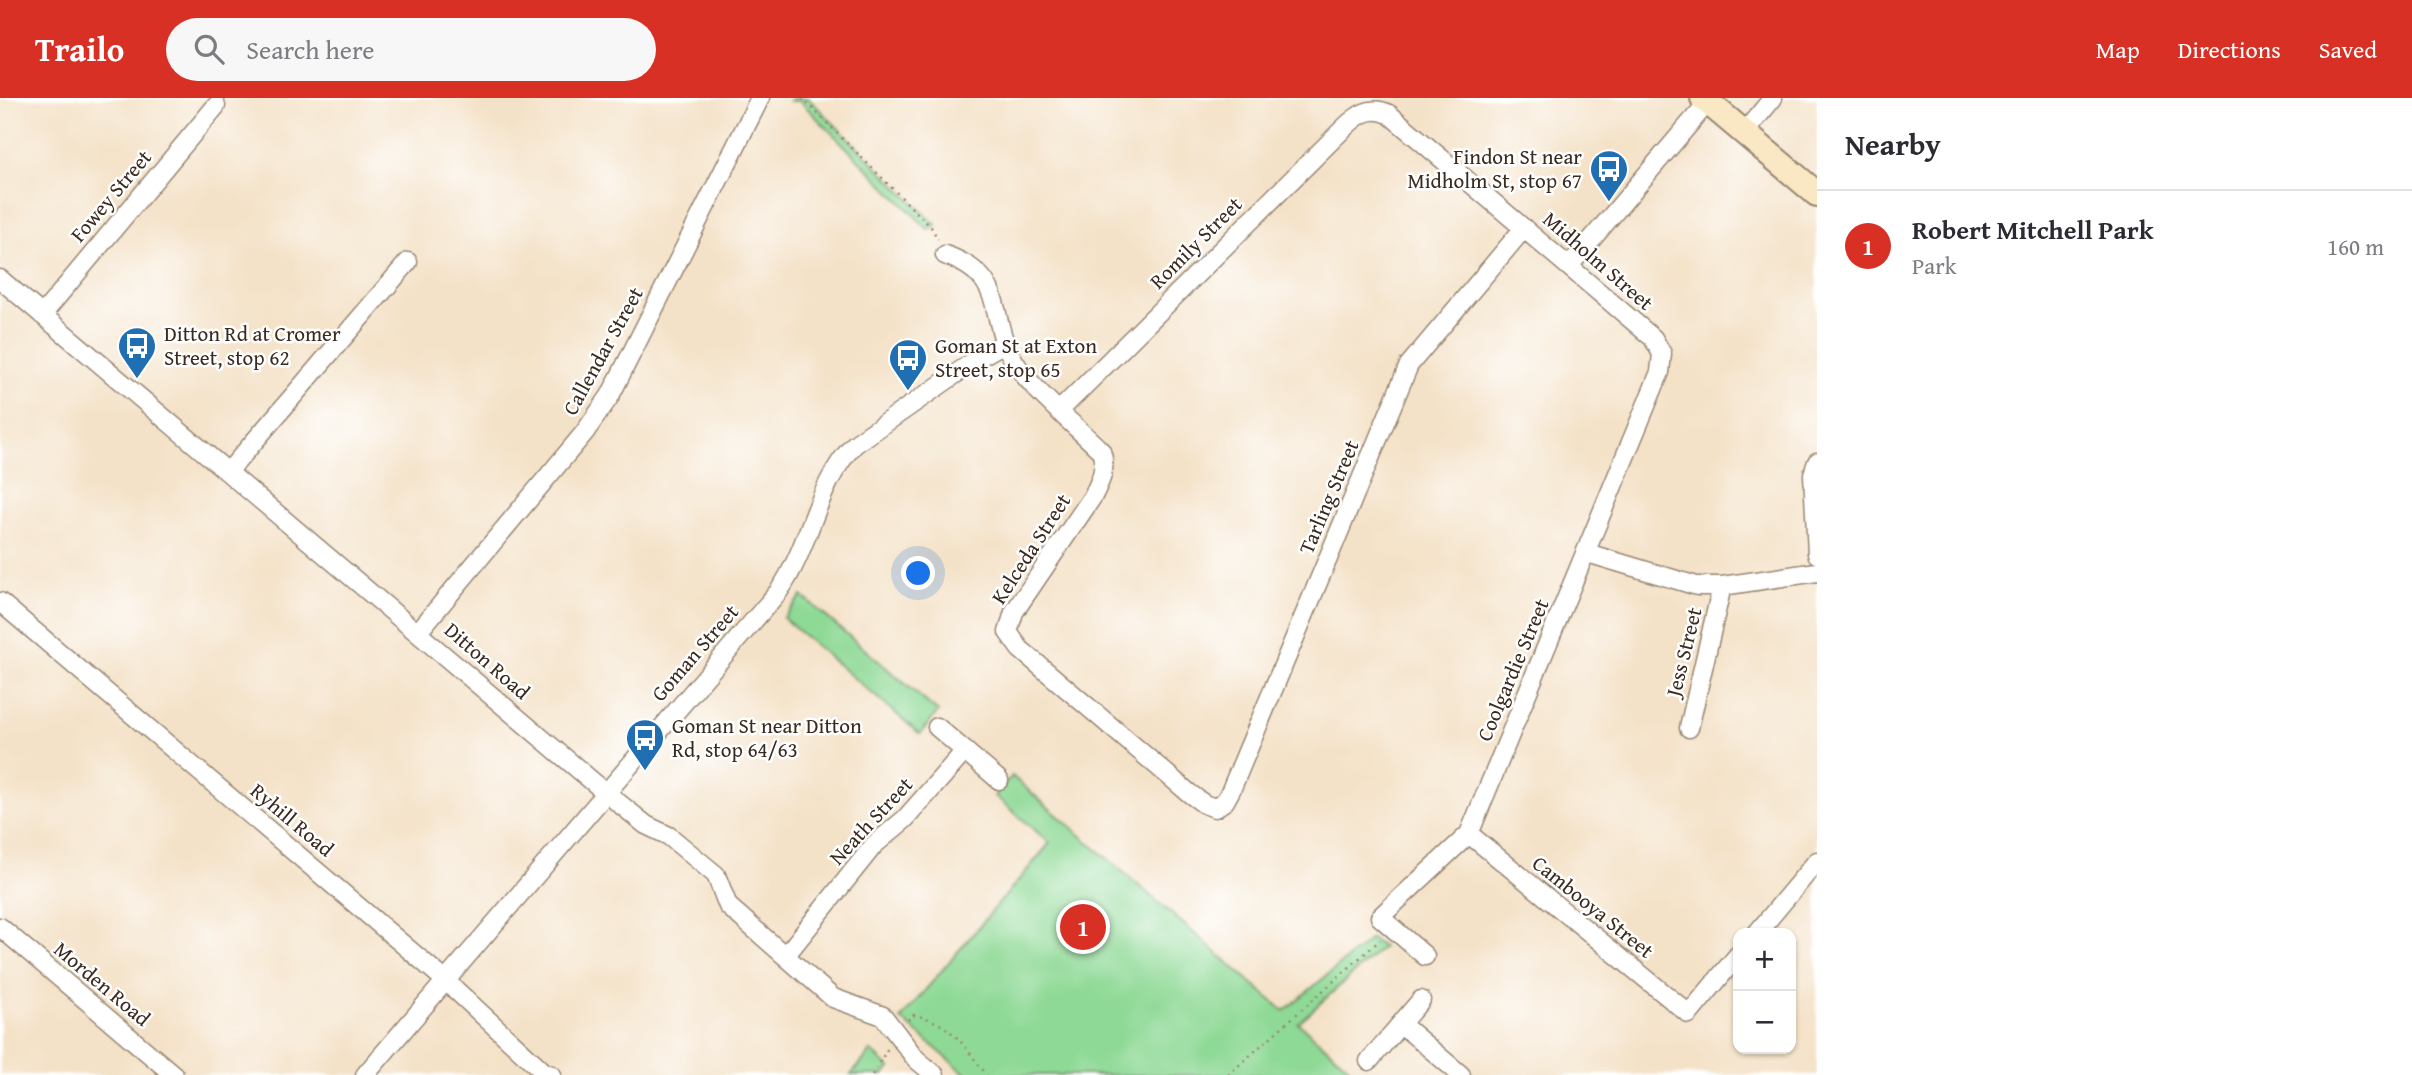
<!DOCTYPE html>
<meta charset="utf-8">
<style>
:root{--surface:#fff;--page:#f7f7f7;--text:#2b2b33;--muted:#7c7c81;--line:#e1e1e2;--accent:#d93025}
body{margin:0;font-family:"Gentium Book Plus",serif;background:var(--page);color:var(--text)}
.controls{position:absolute;right:21px;bottom:21px;display:grid;overflow:hidden;border-radius:14px;box-shadow:0 2px 5px #0004}
.controls button{width:63px;height:63px;display:grid;place-items:center;padding:0;border:0;border-bottom:2px solid var(--line);background:var(--surface);color:var(--text);font:35px sans-serif}
.you{position:absolute;left:919px;top:476px;width:24px;height:24px;margin:-18px;border:5px solid #fff;border-radius:50%;background:#1a73e8;box-shadow:0 0 0 10px #1a73e833}
.badge{display:grid;place-items:center;width:46px;height:46px;border-radius:50%;background:var(--accent);color:#fff;font-size:23px;font-weight:700}
.pin{position:absolute;translate:-50% -50%;border:4px solid #fff;box-shadow:0 2px 7px #0006}
.list{margin:0;padding:0;list-style:none}
h2{display:flex;justify-content:space-between;align-items:center;height:91px;margin:0;padding:0 28px;font-size:30px}
h2 small{font-size:23px;font-weight:400;color:var(--muted)}
.list li{display:grid;grid-template-columns:46px 1fr auto;gap:21px;align-items:center;box-sizing:border-box;height:112px;padding:0 28px;border-top:2px solid var(--line)}
.list b{display:block;font-size:26px;white-space:nowrap}
.list p{margin:0;font-size:23px;white-space:nowrap;color:var(--muted)}
.list em{font-size:23px;font-style:normal;color:var(--muted)}
.icon{flex:none;width:38px;height:38px;fill:none;stroke:currentColor;stroke-width:2;stroke-linecap:round;stroke-linejoin:round}
.map{position:relative;flex:none;width:1817px;height:977px;overflow:hidden}
header{display:flex;align-items:center;gap:42px;box-sizing:border-box;height:98px;padding:0 35px;background:var(--accent);color:#fff}
header strong{font-size:33px}
nav{display:flex;gap:38px;margin-inline-start:auto;font-size:24px}
.search{width:490px;height:63px;background:var(--page);display:flex;align-items:center;gap:18px;box-sizing:border-box;padding:0 24px;border-radius:38px;color:var(--muted);font-size:26px}
main{display:flex}
aside{flex:1;background:var(--surface)}
.map>svg:first-child{display:block}
</style>
<header>
<strong>Trailo</strong>
<div class="search"><svg class="icon" aria-label="search" viewBox="0 0 24 24"><circle cx="10" cy="10" r="6"/><path d="M15 15l6 6"/></svg>Search here</div>
<nav><a>Map</a><a>Directions</a><a>Saved</a></nav>
</header>
<main>
<div class="map">
<svg width="1817" height="977" viewBox="0 0 1817 977">
<rect width="100%" height="100%" fill="#fff"/>
<filter id="ink" filterUnits="userSpaceOnUse"><feTurbulence type="fractalNoise" baseFrequency=".0143" numOctaves="2"/><feDisplacementMap in="SourceGraphic" scale="14" xChannelSelector="R" yChannelSelector="G"/><feConvolveMatrix kernelMatrix="1 2 1 2 8 2 1 2 1" color-interpolation-filters="sRGB"/></filter>
<filter id="wash" filterUnits="userSpaceOnUse"><feTurbulence type="fractalNoise" baseFrequency=".00686" numOctaves="4" result="noise"/><feDisplacementMap in="SourceGraphic" scale="28" xChannelSelector="R" yChannelSelector="G"/><feGaussianBlur stdDeviation="1.57" result="paint"/><feColorMatrix in="noise" values="0 0 0 0 0 0 0 0 0 0 0 0 0 0 0 0 0 1.4 0 .05"/><feComposite in="paint" operator="in"/></filter>
<g filter="url(#wash)">
<rect width="100%" height="100%" fill="#f4e2c8"/>
<!-- green -->
<path fill="#8ed995" stroke="#64825a" stroke-width="2" d="M793,0H808L936,127L929,132L800,3H790Z
M802,498L938,614L920,636L783,520Z
M1012,678L1284,913L1371,841L1383,849L1298,925L1358,977H967L901,921L1050,745L995,698Z
M871,953L890,970L884,977H851Z"/>
</g>
<g filter="url(#ink)">
<g fill="none" stroke-linecap="round" stroke-linejoin="round">
<defs>
<path id="street" d="M1744,35L1773,0
M945,157C1010,180 986,218 1014,263C1032,292 1076,328 1101,353C1107,370 1101,382 1093,398L1014,514L1008,534L1020,551L1189,695L1204,706L1215,710L1225,703L1231,692L1409,267L1524,130
M1569,168L1708,4
M0,181L605,694L646,727L669,738L716,777L728,808L833,900L883,918L916,961L935,977
M42,217L216,8
M1060,312L1343,31C1357,17 1370,7 1389,16L1653,240L1662,256L1660,274L1469,736L1380,819L1425,858
M1817,364L1813,376L1817,456
M228,374L408,164
M1587,455L1697,488H1722L1817,474
M0,504L446,883L545,975L552,977
M418,534L585,334L610,298L760,0
M937,629L999,682
M1689,630L1722,488
M1469,736L1689,916L1738,857
M0,829L174,977
M1757,835L1817,763
M786,857L874,747L905,721L965,653
M1401,926L1461,977
M1369,963L1421,902
M365,977L779,493C811,447 816,386 855,346L980,259L1006,244"/>
<path id="secondary" d="M1703,0L1817,96"/>
</defs>
<!-- street casing -->
<use href="#street" stroke="#988673" stroke-width="21"/>
<!-- secondary casing -->
<use href="#secondary" stroke="#988673" stroke-width="28"/>
<!-- path -->
<path stroke="#988673" stroke-width="2.5" stroke-dasharray="2 5" stroke-linecap="butt" d="M802,0L931,129L938,141
M908,922L913,917C953,924 963,948 987,977
M872,977L888,950
M1228,977L1380,842"/>
<!-- street -->
<use href="#street" stroke="#fff" stroke-width="18"/>
<!-- secondary -->
<use href="#secondary" stroke="#fae7c3" stroke-width="24"/>
</g>
</g>
<!-- icons -->
<defs>
<symbol id="bus-pin" viewBox="-11 -11 22 30"><path d="M0 17L-7.5 6A9.5 9.5 0 1 1 7.5 6Z" fill="#1f6fb2" stroke="#fff"/><path d="M-5-6H5V4H4V6H2V4H-2V6H-4V4H-5ZM-3.5-4V0h7V-4ZM-3.5 1.2v1.5H-2V1.2ZM2 1.2v1.5H3.5V1.2Z" fill="#fff"/></symbol>
</defs>
<g fill-rule="evenodd">
<use href="#bus-pin" x="1587" y="49" width="44" height="60"/>
<use href="#bus-pin" x="115" y="226" width="44" height="60"/>
<use href="#bus-pin" x="886" y="238" width="44" height="60"/>
<use href="#bus-pin" x="623" y="618" width="44" height="60"/>
</g>
<g text-anchor="middle" stroke-width="5" stroke-linejoin="round" paint-order="stroke">
<!-- poi labels -->
<g font-size="21" fill="#3b2a1e" stroke="#fff" text-anchor="start">
<text x="1582" y="66" text-anchor="end">Findon St near<tspan x="1582" dy="24">Midholm St, stop 67</tspan></text>
<text x="164" y="243">Ditton Rd at Cromer<tspan x="164" dy="24">Street, stop 62</tspan></text>
<text x="935" y="255">Goman St at Exton<tspan x="935" dy="24">Street, stop 65</tspan></text>
<text x="672" y="635">Goman St near Ditton<tspan x="672" dy="24">Rd, stop 64/63</tspan></text>
</g>
<!-- street labels -->
<g font-size="21" fill="#3b2a1e" stroke="#fff">
<text transform="translate(111 98) rotate(-50)" y="7">Fowey Street</text>
<text transform="translate(1196 145) rotate(-45)" y="7">Romily Street</text>
<text transform="translate(1598 163) rotate(41)" y="7">Midholm Street</text>
<text transform="translate(603 253) rotate(-61)" y="7">Callendar Street</text>
<text transform="translate(1329 399) rotate(-67)" y="7">Tarling Street</text>
<text transform="translate(1031 451) rotate(-57)" y="7">Kelceda Street</text>
<text transform="translate(1684 554) rotate(-76)" y="7">Jess Street</text>
<text transform="translate(695 555) rotate(-49)" y="7">Goman Street</text>
<text transform="translate(487 563) rotate(41)" y="7">Ditton Road</text>
<text transform="translate(1513 572) rotate(-67)" y="7">Coolgardie Street</text>
<text transform="translate(292 722) rotate(40)" y="7">Ryhill Road</text>
<text transform="translate(871 723) rotate(-47)" y="7">Neath Street</text>
<text transform="translate(1593 809) rotate(39)" y="7">Cambooya Street</text>
<text transform="translate(102 886) rotate(40)" y="7">Morden Road</text>
</g>
</g>
</svg>
<div class="controls">
<button>+</button>
<button>−</button>
</div>
<div class="you"></div>
<div class="pin badge" style="left:1083px;top:829px">1</div>
</div>
<aside>
<h2>Nearby<small></small></h2>
<ul class="list">
<li><span class="badge">1</span><div><b>Robert Mitchell Park</b><p>Park</p></div><em>160 m</em></li>
</ul>
</aside>
</main>
